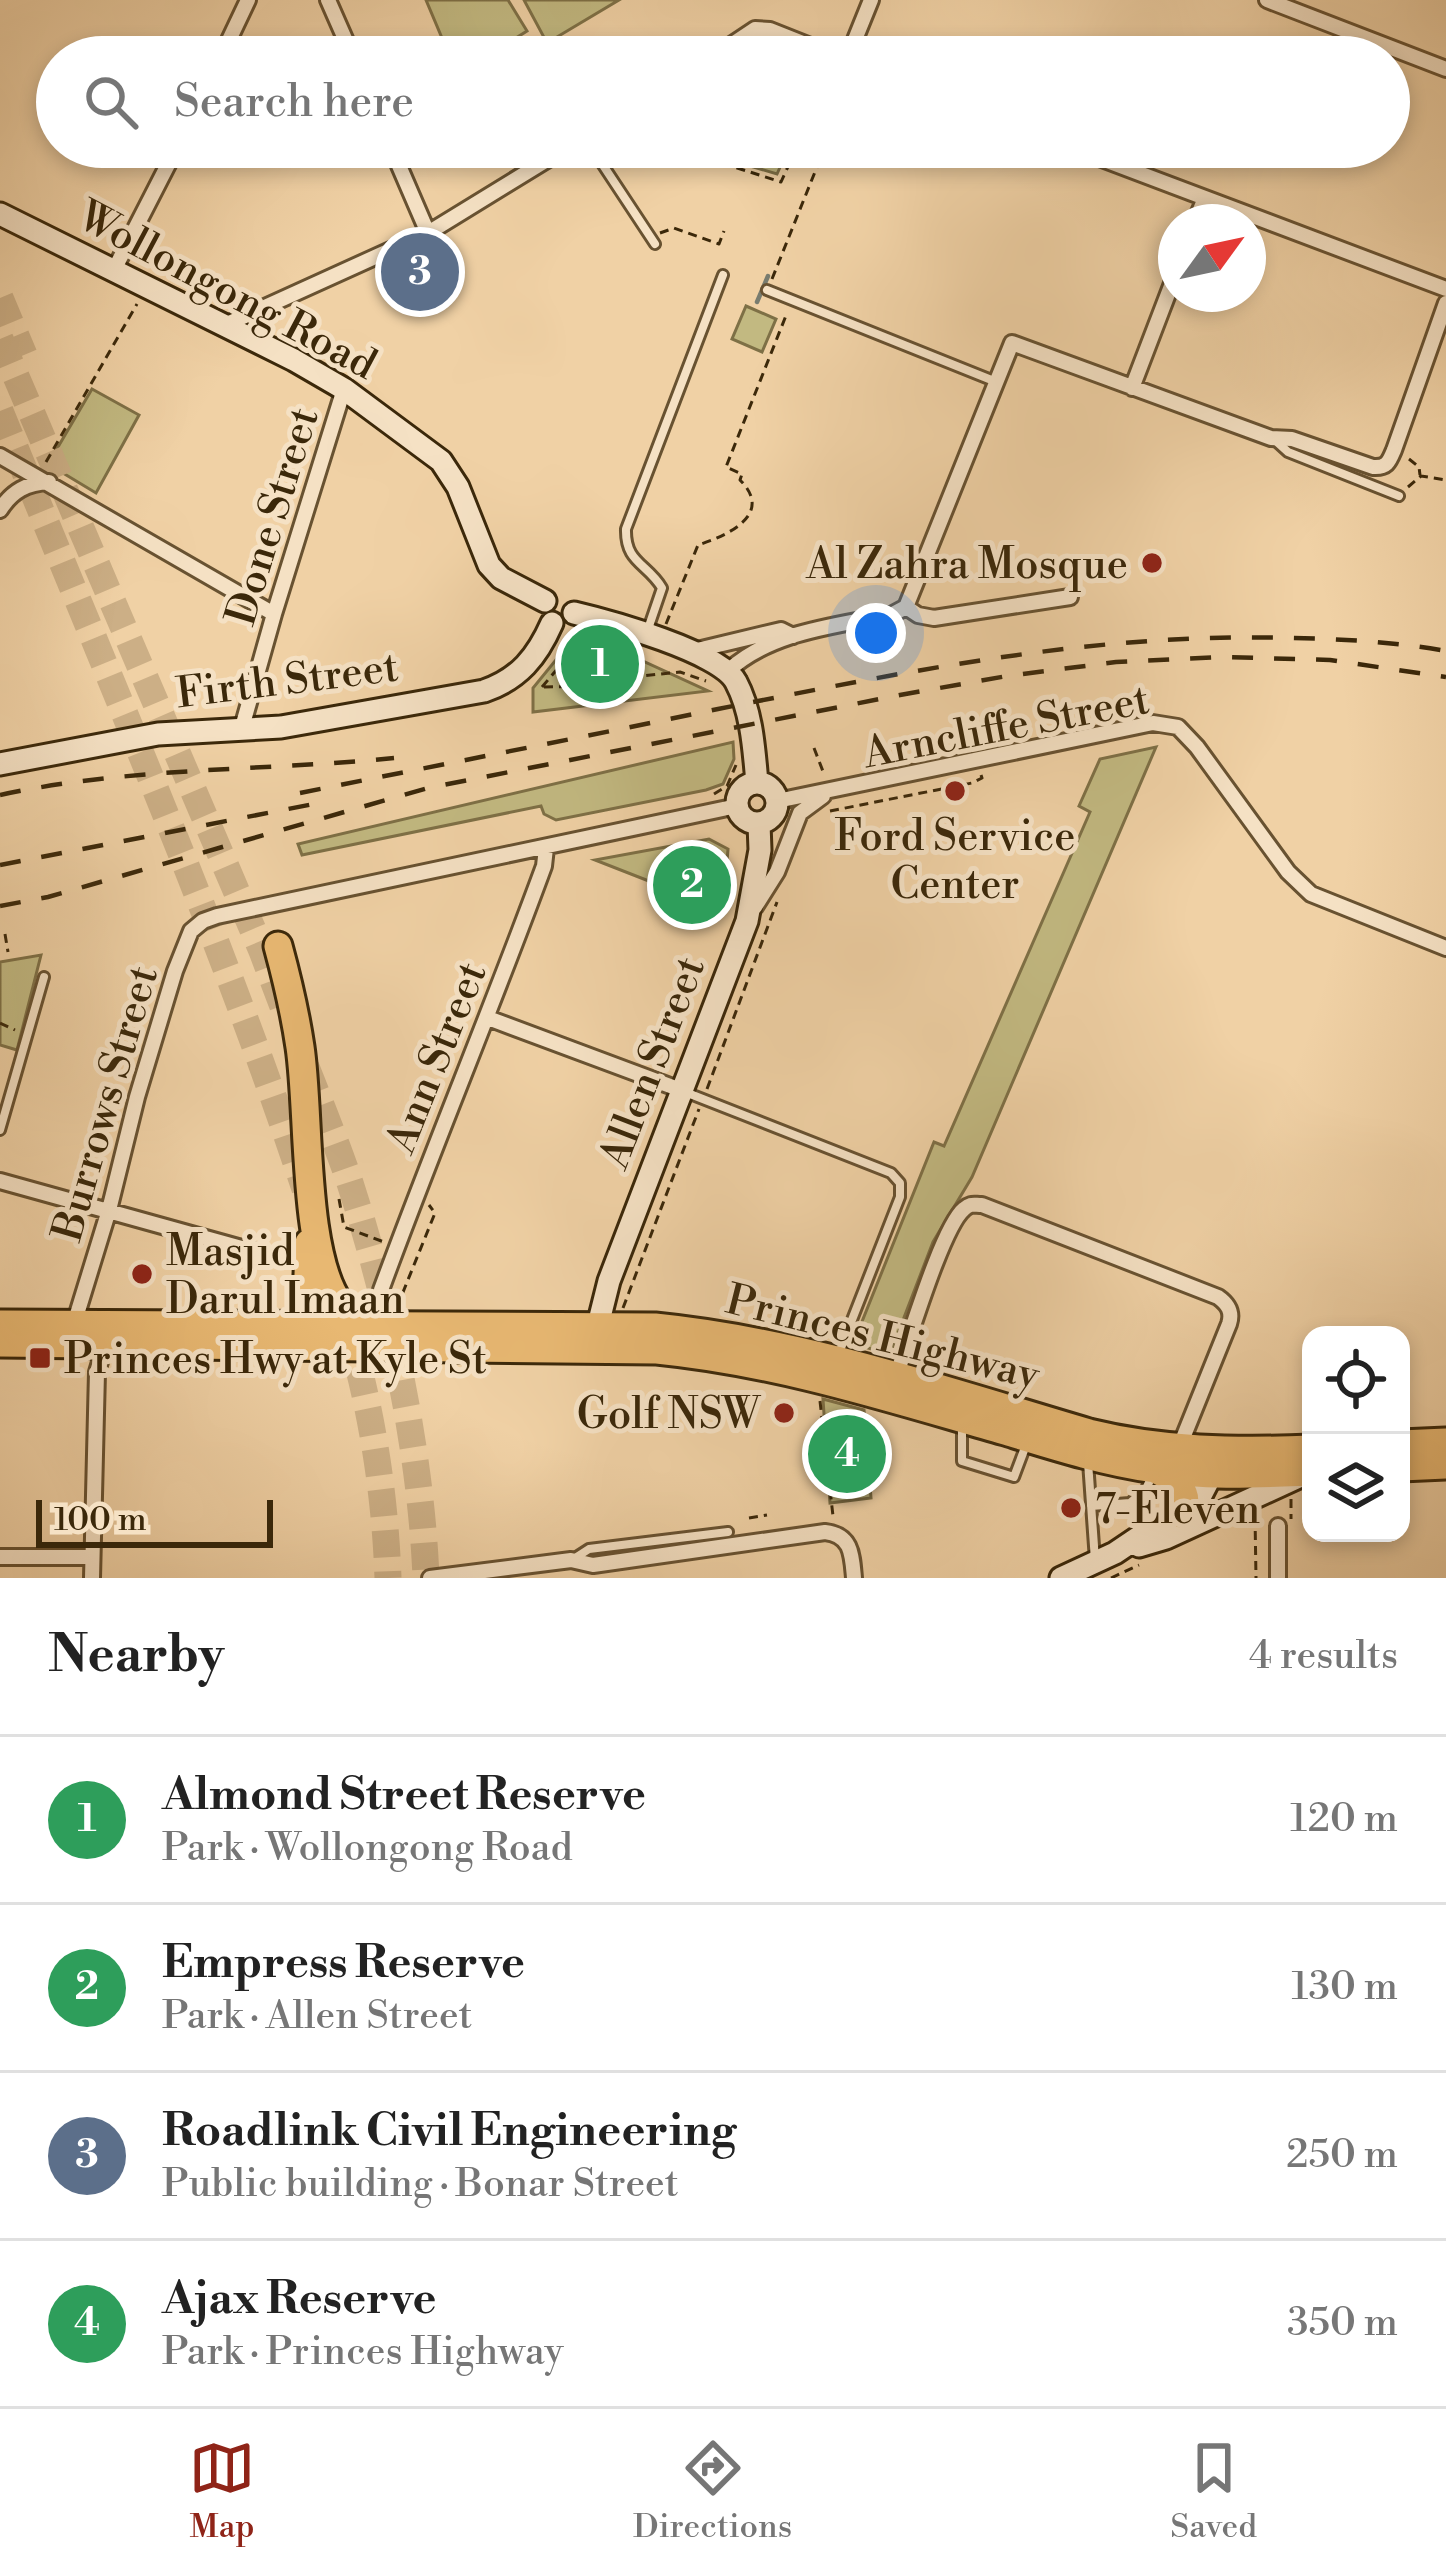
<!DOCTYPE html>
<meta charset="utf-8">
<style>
:root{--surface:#fff;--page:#f6f6f6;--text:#222;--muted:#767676;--line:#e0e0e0;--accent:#8f2418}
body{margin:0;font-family:"Libre Bodoni",serif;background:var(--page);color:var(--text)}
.controls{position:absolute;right:36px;bottom:36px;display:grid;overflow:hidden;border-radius:24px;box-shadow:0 6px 18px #0003}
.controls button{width:108px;height:108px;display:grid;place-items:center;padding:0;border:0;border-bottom:3px solid var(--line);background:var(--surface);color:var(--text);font:60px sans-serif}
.compass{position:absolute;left:1158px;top:204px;width:108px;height:108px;border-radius:50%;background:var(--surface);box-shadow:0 6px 18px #0003;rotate:57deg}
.scale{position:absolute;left:36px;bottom:30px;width:237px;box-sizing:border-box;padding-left:12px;border:6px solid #3b280a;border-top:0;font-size:33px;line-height:42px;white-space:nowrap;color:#3b280a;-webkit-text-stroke:9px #f5e1c4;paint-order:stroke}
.you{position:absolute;left:876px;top:633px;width:42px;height:42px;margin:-30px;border:9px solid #fff;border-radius:50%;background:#1a73e8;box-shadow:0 0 0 18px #1a73e833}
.badge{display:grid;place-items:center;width:78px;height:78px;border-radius:50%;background:var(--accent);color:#fff;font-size:39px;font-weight:700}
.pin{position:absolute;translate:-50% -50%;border:6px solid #fff;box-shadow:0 3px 12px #0006}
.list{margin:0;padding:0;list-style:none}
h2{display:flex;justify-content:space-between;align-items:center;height:156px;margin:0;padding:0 48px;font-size:51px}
h2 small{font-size:39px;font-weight:400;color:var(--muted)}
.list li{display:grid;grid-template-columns:78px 1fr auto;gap:36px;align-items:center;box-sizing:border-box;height:168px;padding:0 48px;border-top:3px solid var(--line)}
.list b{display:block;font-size:45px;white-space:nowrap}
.list p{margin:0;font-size:39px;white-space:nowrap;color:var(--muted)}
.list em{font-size:39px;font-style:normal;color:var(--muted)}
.icon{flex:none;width:66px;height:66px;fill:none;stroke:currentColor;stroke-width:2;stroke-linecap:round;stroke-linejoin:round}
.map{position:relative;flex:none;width:1446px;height:1578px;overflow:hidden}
.search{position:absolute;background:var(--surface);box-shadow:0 6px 18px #0003;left:36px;right:36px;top:36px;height:132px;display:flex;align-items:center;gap:30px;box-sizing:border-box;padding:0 42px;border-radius:66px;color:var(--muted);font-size:45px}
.sheet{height:828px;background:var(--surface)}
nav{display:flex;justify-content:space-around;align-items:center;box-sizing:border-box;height:168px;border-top:3px solid var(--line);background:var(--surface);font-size:33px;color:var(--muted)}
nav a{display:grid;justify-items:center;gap:6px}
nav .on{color:var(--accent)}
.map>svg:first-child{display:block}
</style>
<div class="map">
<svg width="1446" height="1578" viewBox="0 0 1446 1578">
<rect width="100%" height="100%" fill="#f0d1a5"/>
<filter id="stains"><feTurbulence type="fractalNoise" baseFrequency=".00167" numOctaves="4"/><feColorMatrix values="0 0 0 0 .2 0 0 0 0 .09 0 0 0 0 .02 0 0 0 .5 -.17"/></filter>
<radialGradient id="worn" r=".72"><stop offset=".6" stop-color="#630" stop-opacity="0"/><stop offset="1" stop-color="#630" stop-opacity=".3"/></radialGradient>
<!-- green -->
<path fill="#c2b981" stroke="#7e7046" stroke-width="3" d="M426,0H508L527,31L516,38L522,57H450Z
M524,0H619L547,43Z
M722,147H789L777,174L730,160Z
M746,306L776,319L762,352L732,339Z
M92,389L139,415L96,493L48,464Z
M577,634L586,635L708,691L533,712V688Z
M733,742L734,759L723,784L706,790L556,820L544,814L541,806L302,855L298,844Z
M1156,747L972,1177L933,1242L890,1354L853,1344L934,1142L944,1146L1090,812L1079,806L1100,759Z
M709,839L728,849L723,910L595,860Z
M41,955L17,1050L0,1045V962Z
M823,1399L864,1410L871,1498L830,1503Z"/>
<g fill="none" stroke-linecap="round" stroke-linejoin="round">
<!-- stream -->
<path stroke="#787c6f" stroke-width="4.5" d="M757,302L768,276"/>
<!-- highway-tunnel -->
<path stroke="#ccaf86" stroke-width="27" stroke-dasharray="27 14" stroke-linecap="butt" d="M0,298L24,355
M0,339L262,951L284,1009
M0,411C105,669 217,925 305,1189
M306,1067C321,1105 336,1142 349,1180C389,1302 421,1450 426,1578
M348,1329C372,1410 385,1494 388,1578"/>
<defs>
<path id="lane" d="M591,147L655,244
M767,290L994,381
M1277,442L1288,452L1399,496
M648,629L662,588C647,563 625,563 626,529L723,275
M685,1092L891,1173L900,1183V1197L839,1353
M0,1130L44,977
M962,1426V1461L1014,1477L1026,1445
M1088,1462L1095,1560
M1152,1476L1146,1489L1130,1503L1157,1523
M1091,1506L1130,1503
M572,1560L589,1549L728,1532"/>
<path id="street" d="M328,0L353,57
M1267,0L1446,69
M221,57L248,0
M713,57L755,29L770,30L838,57
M848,57L871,0
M391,147L428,233
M1070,147L1446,289
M1195,222L1205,198
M114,270L177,147
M225,325L428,233L568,147
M1132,388L1176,273
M0,456L274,614
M0,510C12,491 27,483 49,482
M906,607L1012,343L1271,438L1292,439L1373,467C1387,468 1389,462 1394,450L1446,303
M693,651L781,630L793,636
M728,671C771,631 837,626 893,614L906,607L918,615L934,618L1070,597
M241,731L274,614L344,389
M777,801L1153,723L1178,727L1197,747L1288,872L1311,894L1446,948
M755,907L777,872L800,813L823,796
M488,1018L681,1090
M0,1181L256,1252
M381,1290C433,1148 492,1008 544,866L546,848
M74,1324L109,1210L137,1097L175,971L191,931L203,921L217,916L737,806
M896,1376C908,1344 942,1227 964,1209C971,1203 973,1205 982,1205L1218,1297C1228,1304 1233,1312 1229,1324L1179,1448
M1278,1526V1578
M0,1557H92
M92,1578L97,1372L105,1345
M430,1578L571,1560L593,1565L825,1532C852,1535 852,1555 854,1578"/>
<path id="secondary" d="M0,214L294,360L344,389L441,461L458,487L489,565L501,578L545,601
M574,613C608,621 721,652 736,682C752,712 754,750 757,783
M0,764L158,734L281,727L484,691C519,679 537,657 552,623
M737 803a20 20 0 1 1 40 0a20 20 0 1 1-40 0Z
M598,1325L609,1281L747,921L760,850L759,824
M1139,1546L1166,1538L1303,1475
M1061,1578L1115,1553L1158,1524L1195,1507L1212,1474L1222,1463"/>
<path id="highway" d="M278,946C287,979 295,1013 300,1047C310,1113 302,1254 340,1305C348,1316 359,1320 372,1323
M0,1324L655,1327C804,1342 946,1391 1089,1433C1162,1451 1236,1452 1311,1449
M289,1338C312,1316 307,1273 309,1243
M0,1343L657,1350C778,1362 889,1398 1005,1431C1054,1446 1104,1462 1155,1469C1207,1477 1259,1474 1311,1472
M1401,1444L1446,1442
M1401,1467L1446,1465
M1155,1469C1173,1478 1193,1492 1181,1514"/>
</defs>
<!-- lane casing -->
<use href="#lane" stroke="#685231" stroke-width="14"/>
<!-- street casing -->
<use href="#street" stroke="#685231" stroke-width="20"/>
<!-- secondary casing -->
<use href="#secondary" stroke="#3b280a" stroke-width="27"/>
<!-- highway casing -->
<use href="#highway" stroke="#3b280a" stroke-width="33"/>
<!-- path -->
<path stroke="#3b280a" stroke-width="3" stroke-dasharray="9 6" stroke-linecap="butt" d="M717,147L728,165L781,182L797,147
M797,149L820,157
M660,233L674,228L719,244L724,231
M772,279L825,147
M1409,459L1419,467L1420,475
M46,462L137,304
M1408,487L1421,476L1446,480
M666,624L698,545C726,536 775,515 740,480L742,474L726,467L787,313
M542,687L581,641L641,676L680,672L706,681
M544,687L588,686L641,676
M814,748L824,774
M714,794L727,786L736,765
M830,811L972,783L982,778L981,775
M5,934L8,952
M0,1023L15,1030
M707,1089L777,902
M339,1199L344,1227L384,1242
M397,1307L435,1213L429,1205
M623,1308L699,1109
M820,1401L833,1516
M1291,1499V1519
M1255,1516L1256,1578
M749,1518L767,1515
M1111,1578L1139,1565"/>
<!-- lane -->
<use href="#lane" stroke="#f5e1c4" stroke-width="8"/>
<!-- street -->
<use href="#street" stroke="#f5e1c4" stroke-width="14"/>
<!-- secondary -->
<use href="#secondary" stroke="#f5e1c4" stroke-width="21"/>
<!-- highway -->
<use href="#highway" stroke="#e8b872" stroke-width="27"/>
<!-- rail -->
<path stroke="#3b280a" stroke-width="4.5" stroke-dasharray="21 21" stroke-linecap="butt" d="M300,793C439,765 579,738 718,709C910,671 1095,632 1292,638C1343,639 1396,642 1446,651
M0,795C129,767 262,771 394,758
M0,865L324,802
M0,906L48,897L428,788L900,695L1007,676L1116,662L1223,657L1330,660L1446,677"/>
</g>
<!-- markers -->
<g fill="#8f2418" stroke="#f5e1c4" stroke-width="4.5">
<circle cx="1152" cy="563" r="12"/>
<circle cx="955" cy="791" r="12"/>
<circle cx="142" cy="1274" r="12"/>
<rect x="28" y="1346" width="24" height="24" rx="6"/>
<circle cx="784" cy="1413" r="12"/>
<circle cx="1071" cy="1508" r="12"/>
</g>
<g text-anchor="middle" stroke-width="10" stroke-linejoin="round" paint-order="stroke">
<!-- street labels -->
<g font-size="42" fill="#3b280a" stroke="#f5e1c4">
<text transform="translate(228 289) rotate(28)" y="15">Wollongong Road</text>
<text transform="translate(271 516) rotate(-73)" y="15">Done Street</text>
<text transform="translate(287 679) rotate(-7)" y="15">Firth Street</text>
<text transform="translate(1006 725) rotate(-11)" y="15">Arncliffe Street</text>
<text transform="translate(435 1057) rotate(-68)" y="15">Ann Street</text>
<text transform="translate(651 1062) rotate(-69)" y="15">Allen Street</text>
<text transform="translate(104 1103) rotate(-74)" y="15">Burrows Street</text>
<text transform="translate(883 1336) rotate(14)" y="15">Princes Highway</text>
</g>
<!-- poi labels -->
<g font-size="42" fill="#3b280a" stroke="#f5e1c4" text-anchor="start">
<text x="1128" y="578" text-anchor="end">Al Zahra Mosque</text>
<text x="955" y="850" text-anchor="middle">Ford Service<tspan x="955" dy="48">Center</tspan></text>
<text x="166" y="1265">Masjid<tspan x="166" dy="48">Darul Imaan</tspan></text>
<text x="64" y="1373">Princes Hwy at Kyle St</text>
<text x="760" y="1428" text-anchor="end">Golf NSW</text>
<text x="1095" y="1523">7-Eleven</text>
</g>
</g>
<rect width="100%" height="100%" filter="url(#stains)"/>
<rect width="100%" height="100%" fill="url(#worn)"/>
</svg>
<div class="controls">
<button><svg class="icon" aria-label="locate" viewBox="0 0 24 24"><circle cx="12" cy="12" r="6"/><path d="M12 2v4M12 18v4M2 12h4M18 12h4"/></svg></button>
<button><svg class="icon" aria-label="layers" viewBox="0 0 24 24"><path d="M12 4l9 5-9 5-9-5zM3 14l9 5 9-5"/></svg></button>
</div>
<svg class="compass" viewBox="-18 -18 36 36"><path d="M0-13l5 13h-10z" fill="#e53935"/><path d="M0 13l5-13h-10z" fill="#767676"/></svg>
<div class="scale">100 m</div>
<div class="you"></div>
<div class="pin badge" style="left:600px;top:664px;background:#2e9e5b">1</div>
<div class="pin badge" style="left:692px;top:885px;background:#2e9e5b">2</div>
<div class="pin badge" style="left:420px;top:272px;background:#5c6f8a">3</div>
<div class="pin badge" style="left:847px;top:1454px;background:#2e9e5b">4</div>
<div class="search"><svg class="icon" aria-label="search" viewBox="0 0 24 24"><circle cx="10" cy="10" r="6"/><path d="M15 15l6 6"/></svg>Search here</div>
</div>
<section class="sheet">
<h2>Nearby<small>4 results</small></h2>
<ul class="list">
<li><span class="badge" style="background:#2e9e5b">1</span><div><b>Almond Street Reserve</b><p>Park · Wollongong Road</p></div><em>120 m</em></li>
<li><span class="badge" style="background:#2e9e5b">2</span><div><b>Empress Reserve</b><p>Park · Allen Street</p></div><em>130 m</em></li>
<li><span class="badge" style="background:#5c6f8a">3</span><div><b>Roadlink Civil Engineering</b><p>Public building · Bonar Street</p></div><em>250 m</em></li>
<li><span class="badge" style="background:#2e9e5b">4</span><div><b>Ajax Reserve</b><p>Park · Princes Highway</p></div><em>350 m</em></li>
</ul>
</section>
<nav>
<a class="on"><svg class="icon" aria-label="map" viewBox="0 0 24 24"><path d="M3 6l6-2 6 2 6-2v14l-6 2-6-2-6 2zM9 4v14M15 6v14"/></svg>Map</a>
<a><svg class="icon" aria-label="directions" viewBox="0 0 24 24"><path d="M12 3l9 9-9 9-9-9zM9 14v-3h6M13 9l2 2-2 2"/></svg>Directions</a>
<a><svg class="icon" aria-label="saved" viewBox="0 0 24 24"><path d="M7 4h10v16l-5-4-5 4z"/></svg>Saved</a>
</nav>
